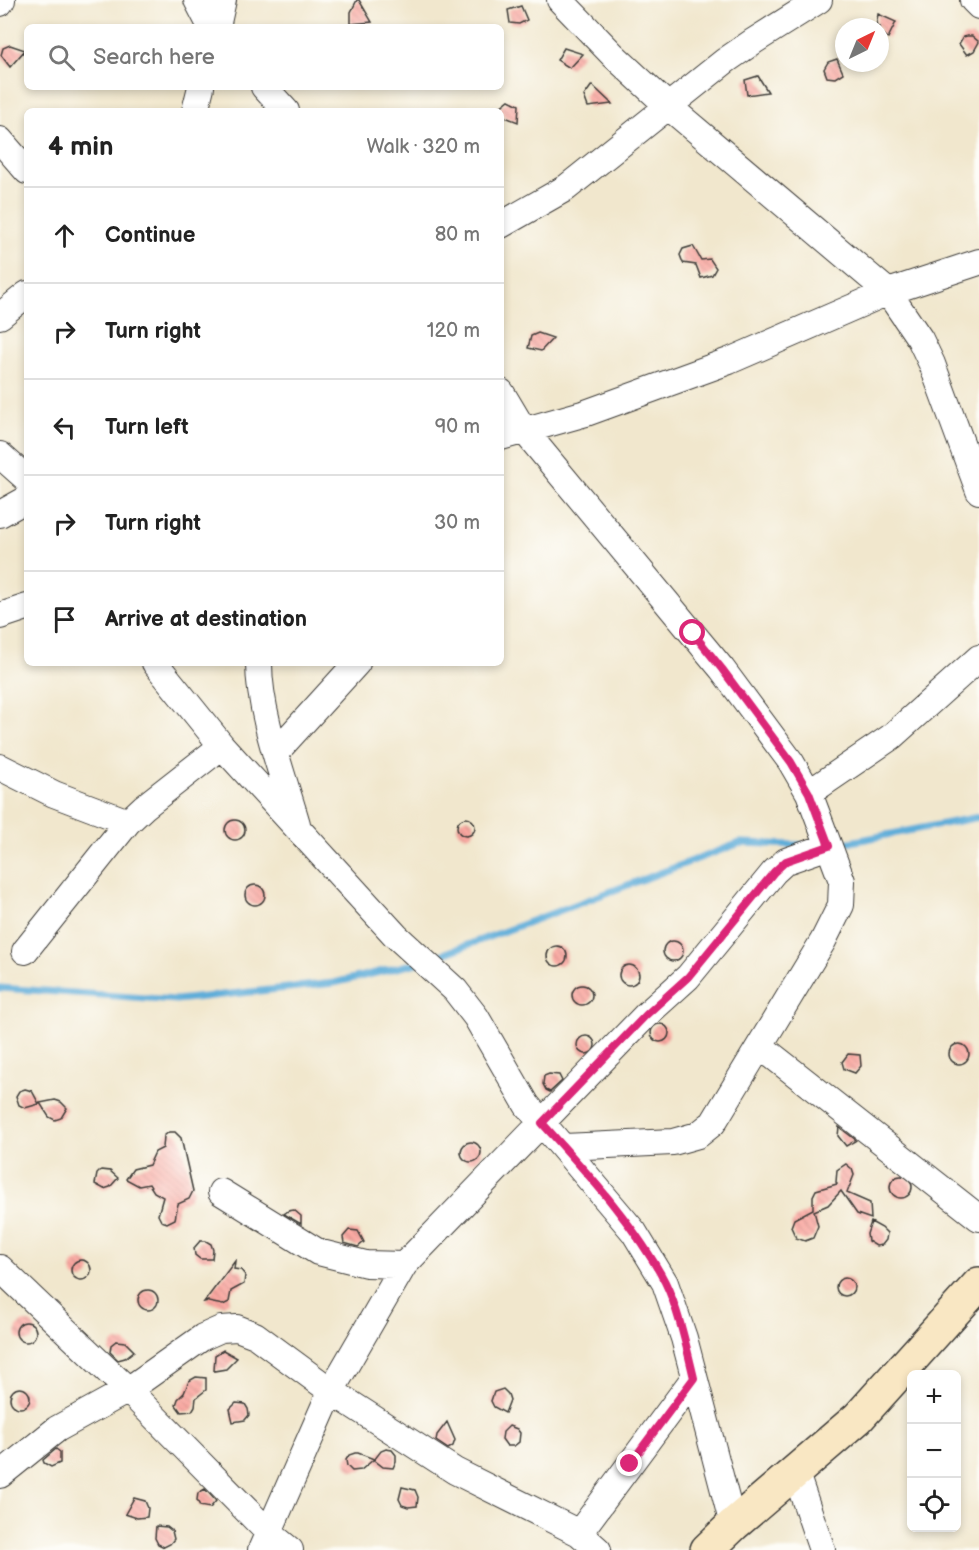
<!DOCTYPE html>
<meta charset="utf-8">
<style>
:root{--surface:#fff;--page:#f6f6f6;--text:#222;--muted:#767676;--line:#e0e0e0}
body{margin:0;font-family:"Balsamiq Sans",sans-serif;background:var(--page);color:var(--text)}
.controls{position:absolute;right:18px;bottom:18px;display:grid;overflow:hidden;border-radius:9px;box-shadow:0 3px 9px #0003}
.controls button{width:54px;height:54px;display:grid;place-items:center;padding:0;border:0;border-bottom:2px solid var(--line);background:var(--surface);color:var(--text);font:30px sans-serif}
.compass{position:absolute;left:835px;top:18px;width:54px;height:54px;border-radius:50%;background:var(--surface);box-shadow:0 3px 9px #0003;rotate:43deg}
.stop{position:absolute;width:18px;height:18px;margin:-14px;border:4px solid #db2777;border-radius:50%;background:#fff}
.stop.end{background:#db2777;border-color:#fff;box-shadow:0 2px 6px #0008}
.list{margin:0;padding:0;list-style:none}
h2{display:flex;justify-content:space-between;align-items:center;height:78px;margin:0;padding:0 24px;font-size:26px}
h2 small{font-size:20px;font-weight:400;color:var(--muted)}
.list li{display:grid;grid-template-columns:39px 1fr auto;gap:18px;align-items:center;box-sizing:border-box;height:96px;padding:0 24px;border-top:2px solid var(--line)}
.list b{display:block;font-size:22px;white-space:nowrap}
.list em{font-size:20px;font-style:normal;color:var(--muted)}
.icon{flex:none;width:33px;height:33px;fill:none;stroke:currentColor;stroke-width:2;stroke-linecap:round;stroke-linejoin:round}
.map{position:relative;flex:none;width:979px;height:1550px;overflow:hidden}
.search{position:absolute;background:var(--surface);box-shadow:0 3px 9px #0003;left:24px;top:24px;width:480px;height:66px;display:flex;align-items:center;gap:15px;box-sizing:border-box;padding:0 21px;border-radius:9px;color:var(--muted);font-size:22px}
.panel{position:absolute;background:var(--surface);box-shadow:0 3px 9px #0003;left:24px;top:108px;width:480px;height:558px;border-radius:9px}
.map>svg:first-child{display:block}
</style>
<div class="map">
<svg width="979" height="1550" viewBox="0 0 979 1550">
<defs>
<pattern id="building-back-hatch" width="6" height="6" patternUnits="userSpaceOnUse" patternTransform="scale(1.5)"><rect width="6" height="6" fill="#faa7a0"/><path d="M-1 5l2 2M0 0l6 6M5-1l2 2" fill="none" stroke="#d68f89"/></pattern>
</defs>
<rect width="100%" height="100%" fill="#fdfcf7"/>
<filter id="ink" filterUnits="userSpaceOnUse"><feTurbulence type="fractalNoise" baseFrequency=".0167" numOctaves="2"/><feDisplacementMap in="SourceGraphic" scale="12" xChannelSelector="R" yChannelSelector="G"/><feConvolveMatrix kernelMatrix="1 2 1 2 8 2 1 2 1" color-interpolation-filters="sRGB"/></filter>
<filter id="wash" filterUnits="userSpaceOnUse"><feTurbulence type="fractalNoise" baseFrequency=".008" numOctaves="4" result="noise"/><feDisplacementMap in="SourceGraphic" scale="24" xChannelSelector="R" yChannelSelector="G"/><feGaussianBlur stdDeviation="1.35" result="paint"/><feColorMatrix in="noise" values="0 0 0 0 0 0 0 0 0 0 0 0 0 0 0 0 0 1.4 0 .05"/><feComposite in="paint" operator="in"/></filter>
<g filter="url(#wash)">
<rect width="100%" height="100%" fill="#f1e7cd"/>
<g fill="none" stroke-linecap="round" stroke-linejoin="round">
<!-- stream -->
<path stroke="#5fadd9" stroke-width="7" d="M835,845L979,817
M430,959L740,843L800,845
M0,988L176,1000L334,983L417,963"/>
</g>
<g id="blocks">
<!-- building -->
<path fill="url(#building-back-hatch)" d="M357,0H359L372,22L351,24V12Z
M521,6L527,20L519,24L510,23L508,10Z
M878,14L896,22L888,38L880,33V27H876Z
M967,36H972L979,42L974,51L967,55L959,44L963,37Z
M10,45L25,50L10,67L1,55L3,48Z
M564,48L583,54L570,68L557,60Z
M837,59L843,73L835,78L827,77L824,69L828,62Z
M758,76L768,92L747,95L745,80Z
M592,85L612,104L588,107L584,96Z
M509,100L519,105L518,122L505,117L499,108Z
M693,246L701,260L710,259L716,268L712,275L701,278L696,265L683,263L680,255L683,249Z
M538,333L553,338L541,351L528,348L531,336Z
M457 827a9 9 0 1 1 18 0a9 9 0 1 1-18 0Z
M225 830a10 10 0 1 1 20 0a10 10 0 1 1-20 0Z
M245 895a10 10 0 1 1 20 0a10 10 0 1 1-20 0Z
M663 951a10 10 0 1 1 20 0a10 10 0 1 1-20 0Z
M547 956a10 10 0 1 1 20 0a10 10 0 1 1-20 0Z
M619 975a10 10 0 1 1 20 0a10 10 0 1 1-20 0Z
M572 995a10 10 0 1 1 20 0a10 10 0 1 1-20 0Z
M651 1033a9 9 0 1 1 18 0a9 9 0 1 1-18 0Z
M577 1045a9 9 0 1 1 18 0a9 9 0 1 1-18 0Z
M949 1054a10 10 0 1 1 20 0a10 10 0 1 1-20 0Z
M848,1054L860,1055L861,1066L855,1073L844,1069L842,1062Z
M549,1074L559,1075L562,1081L550,1092L546,1090L543,1084L544,1076Z
M25,1089L32,1091L39,1104L25,1108L19,1105L16,1096L19,1091Z
M55,1100L61,1102L67,1108L61,1118L55,1120L49,1117L40,1103Z
M839,1127L856,1140L855,1141L846,1146L838,1136Z
M169,1132H175L181,1138L193,1191L189,1199L178,1204L175,1219L167,1223L161,1221L158,1215L163,1197L154,1192L149,1184L139,1186L126,1179L133,1169L149,1165L155,1152L163,1148L164,1136Z
M461 1152a10 10 0 1 1 20 0a10 10 0 1 1-20 0Z
M846,1164L852,1169L854,1175L847,1193L870,1203L871,1219L857,1214L841,1191L828,1205L814,1211L818,1226L813,1238L805,1241L796,1238L791,1227L794,1219L813,1209V1196L816,1190L837,1184L836,1182L837,1170Z
M101,1170L110,1171L118,1178L110,1187L104,1189L95,1184L97,1174Z
M890 1187a11 11 0 1 1 22 0a11 11 0 1 1-22 0Z
M294,1210L301,1216V1224L284,1214L288,1211Z
M871,1222L882,1228L887,1233L886,1240L882,1245L876,1246L868,1241L867,1234Z
M349,1230L358,1231L364,1242L358,1247L344,1243L343,1237Z
M200,1241H206L211,1244L213,1250L212,1259H200L195,1255L194,1248Z
M71 1270a10 10 0 1 1 20 0a10 10 0 1 1-20 0Z
M235,1261L234,1269L241,1270L245,1275L244,1284L231,1291L229,1302L223,1305L208,1302V1301L204,1302Z
M836 1287a9 9 0 1 1 18 0a9 9 0 1 1-18 0Z
M138 1300a10 10 0 1 1 20 0a10 10 0 1 1-20 0Z
M16 1332a10 10 0 1 1 20 0a10 10 0 1 1-20 0Z
M116,1341L125,1342L134,1351L125,1358L118,1360L110,1352L111,1345Z
M223,1350L237,1358L226,1369L214,1371L215,1355Z
M196,1377L206,1378V1390L196,1398L195,1406L192,1411L181,1412L176,1405L178,1399L184,1393L189,1381Z
M10 1398a10 10 0 1 1 20 0a10 10 0 1 1-20 0Z
M503,1389L508,1394L510,1400L505,1413L494,1407L491,1401L494,1392Z
M236,1403L245,1404L248,1409L249,1415L245,1420L233,1422L230,1409Z
M447,1422L455,1440L453,1446L448,1449L436,1441L437,1435Z
M509,1426L517,1429L520,1433L519,1442L514,1446H507L502,1439L503,1432Z
M56,1449L60,1452V1463L51,1467L44,1463L43,1460Z
M386,1449L392,1450L396,1455V1461L393,1468L383,1467L374,1460L381,1451Z
M355,1453H358L374,1459L361,1470L352,1471L347,1466L346,1460L349,1455Z
M402,1487L415,1490L418,1497L417,1506L408,1507L402,1505L399,1499Z
M205,1489L216,1501L210,1508L200,1506L197,1500L198,1493Z
M134,1498L145,1501L148,1508L147,1517L137,1518L125,1514Z
M156,1526L167,1527L172,1531L174,1539L170,1544L164,1547L158,1544L155,1538Z"/>
</g>
</g>
<g filter="url(#ink)">
<use href="#blocks" fill-opacity="0" stroke="#3c3a37" stroke-width="1.5"/>
<g fill="none" stroke-linecap="round" stroke-linejoin="round">
<defs>
<path id="minor" d="M197,0L211,27
M560,0L613,55L669,107L888,292L920,339L932,364L979,491
M973,0L979,6
M0,3L2,0
M217,27L223,0
M264,87L286,111
M195,111L201,87
M0,140L27,171
M501,225L566,188L725,61L754,41L819,0
M0,316L27,294
M501,392L523,429L722,669L791,762L809,793L842,881L841,905L823,941L713,1123L698,1135L673,1142L564,1147
M501,437L586,413L729,361L888,292L979,262
M0,455L27,479
M0,514L27,499
M0,616L27,607
M155,663L222,746L299,830L396,936L455,990L476,1017L527,1105L634,1232L665,1283L684,1338L733,1525
M259,663C259,714 283,775 297,824
M276,752L357,663
M0,767L54,794L128,822
M809,793L891,737L979,658
M25,951L128,822L144,807L222,746
M760,1046L979,1218
M221,1192L318,1252L366,1264L404,1265
M0,1268L128,1390L268,1532L290,1550
M795,1471L822,1550
M0,1475L57,1429L128,1390L203,1337L221,1329L237,1328L255,1335L331,1391L455,1471L579,1533L598,1550
M579,1533L694,1378
M261,1550L331,1391L404,1265L646,1015L688,977L774,872L786,861L829,846"/>
<path id="secondary" d="M707,1550L733,1525L858,1418L979,1284"/>
</defs>
<!-- minor casing -->
<use href="#minor" stroke="#3c3a37" stroke-width="28"/>
<!-- secondary casing -->
<use href="#secondary" stroke="#3c3a37" stroke-width="36"/>
<!-- minor -->
<use href="#minor" stroke="#fff" stroke-width="26"/>
<!-- secondary -->
<use href="#secondary" stroke="#f9e7c3" stroke-width="33"/>
</g>
</g>
<g fill="none" stroke-linecap="round" stroke-linejoin="round" filter="url(#ink)">
<!-- route -->
<path stroke="#db2777" stroke-width="8" d="M630,1464L694,1378C687,1349 678,1308 665,1282C635,1224 585,1171 542,1123L646,1015L688,977L774,872L786,861L829,846L809,793L791,762L722,669L693,633"/>
</g>
</svg>
<div class="controls">
<button>+</button>
<button>−</button>
<button><svg class="icon" aria-label="locate" viewBox="0 0 24 24"><circle cx="12" cy="12" r="6"/><path d="M12 2v4M12 18v4M2 12h4M18 12h4"/></svg></button>
</div>
<svg class="compass" viewBox="-18 -18 36 36"><path d="M0-13l5 13h-10z" fill="#e53935"/><path d="M0 13l5-13h-10z" fill="#767676"/></svg>
<div class="stop" style="left:693px;top:633px"></div>
<div class="stop end" style="left:630px;top:1464px"></div>
<div class="search"><svg class="icon" aria-label="search" viewBox="0 0 24 24"><circle cx="10" cy="10" r="6"/><path d="M15 15l6 6"/></svg>Search here</div>
<section class="panel">
<h2>4 min<small>Walk · 320 m</small></h2>
<ul class="list">
<li><svg class="icon" aria-label="ahead" viewBox="0 0 24 24"><path d="M12 20V5M6 11l6-6 6 6"/></svg><div><b>Continue</b></div><em>80 m</em></li>
<li><svg class="icon" aria-label="right" viewBox="0 0 24 24"><path d="M7 20v-9h11M14 6l5 5-5 5"/></svg><div><b>Turn right</b></div><em>120 m</em></li>
<li><svg class="icon" aria-label="left" viewBox="0 0 24 24"><path d="M17 20v-9H6M10 6l-5 5 5 5"/></svg><div><b>Turn left</b></div><em>90 m</em></li>
<li><svg class="icon" aria-label="right" viewBox="0 0 24 24"><path d="M7 20v-9h11M14 6l5 5-5 5"/></svg><div><b>Turn right</b></div><em>30 m</em></li>
<li><svg class="icon" aria-label="arrive" viewBox="0 0 24 24"><path d="M6 21V4h12l-3 4 3 4H6"/></svg><div><b>Arrive at destination</b></div></li>
</ul>
</section>
</div>
